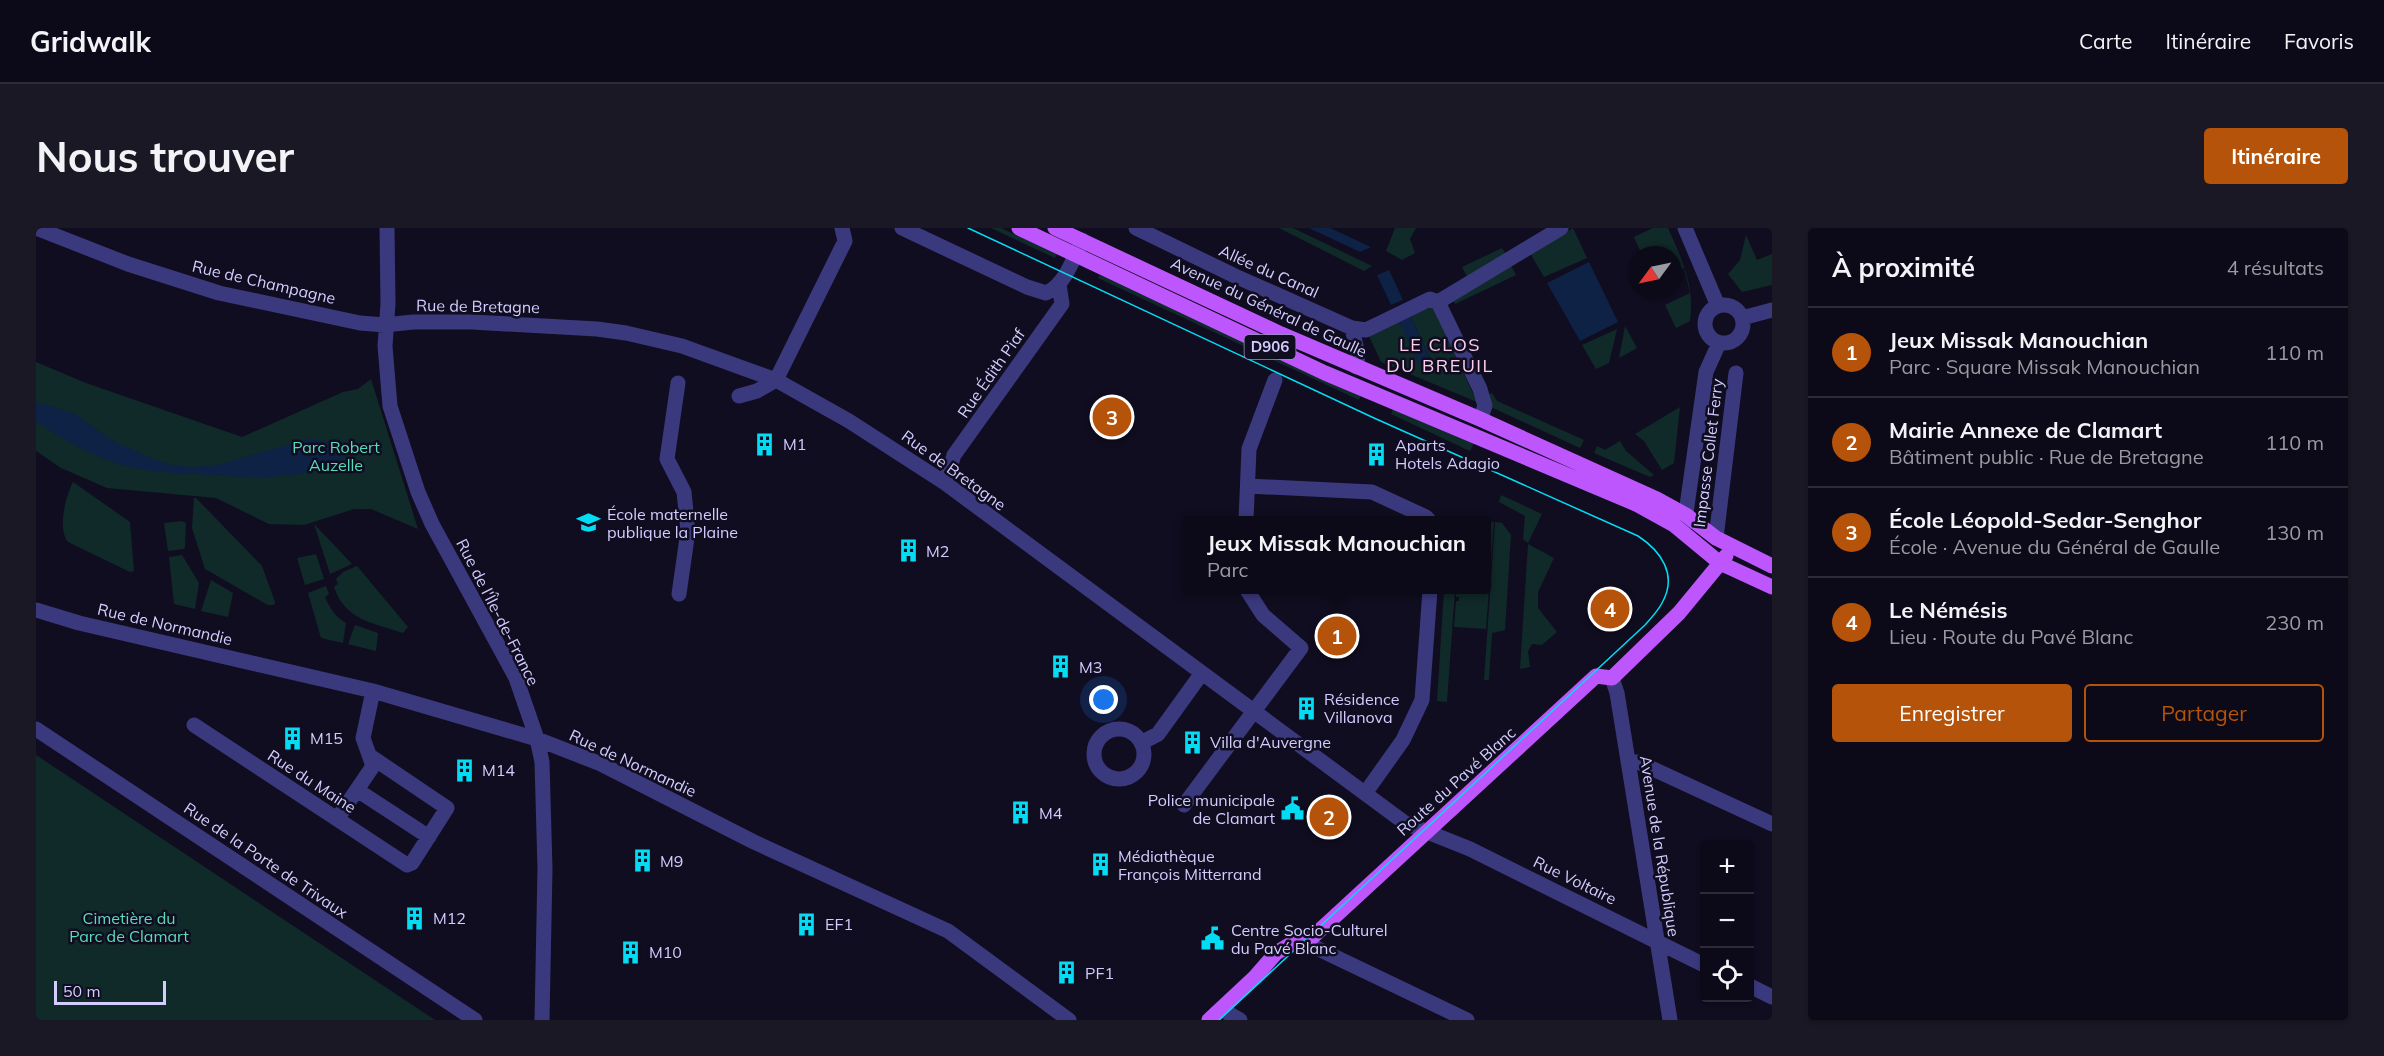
<!DOCTYPE html>
<html lang="fr">
<meta charset="utf-8">
<style>
:root{--surface:#0c0a18;--page:#1a1825;--text:#f1f3f6;--muted:#9a9aa2;--line:#2c2b37;--accent:#b45309}
body{margin:0;font-family:Mulish,sans-serif;background:var(--page);color:var(--text)}
.controls{position:absolute;right:18px;bottom:18px;display:grid;overflow:hidden;border-radius:6px;box-shadow:0 2px 4px #0004}
.controls button{width:54px;height:54px;display:grid;place-items:center;padding:0;border:0;border-bottom:2px solid var(--line);background:var(--surface);color:var(--text);font:30px sans-serif}
.compass{position:absolute;left:1592px;top:18px;width:54px;height:54px;border-radius:50%;background:var(--surface);box-shadow:0 2px 4px #0004;rotate:237deg}
.scale{position:absolute;left:18px;bottom:15px;width:112px;box-sizing:border-box;padding-left:6px;border:3px solid #d2cdfe;border-top:0;font-size:16px;line-height:21px;white-space:nowrap;color:#d2cdfe;-webkit-text-stroke:4px #100d20;paint-order:stroke}
.you{position:absolute;left:1068px;top:472px;width:21px;height:21px;margin:-15px;border:4px solid #fff;border-radius:50%;background:#1a73e8;box-shadow:0 0 0 9px #1a73e833}
.badge{display:grid;place-items:center;width:39px;height:39px;border-radius:50%;background:var(--accent);color:#fff;font-size:20px;font-weight:700}
.pin{position:absolute;translate:-50% -50%;border:3px solid #fff;box-shadow:0 2px 6px #0006}
.popup{position:absolute;left:1146px;top:288px;width:309px;height:78px;box-sizing:border-box;display:grid;place-content:center;border-radius:6px;background:var(--surface);filter:drop-shadow(0 2px 4px #0005);font-size:20px;white-space:nowrap;color:var(--muted)}
.popup b{font-size:22px;color:var(--text)}
.popup::after{content:'';position:absolute;left:50%;top:100%;margin-left:-12px;border:12px solid transparent;border-top-color:var(--surface)}
.list{margin:0;padding:0;list-style:none}
h2{display:flex;justify-content:space-between;align-items:center;height:78px;margin:0;padding:0 24px;font-size:26px}
h2 small{font-size:20px;font-weight:400;color:var(--muted)}
.list li{display:grid;grid-template-columns:39px 1fr auto;gap:18px;align-items:center;box-sizing:border-box;height:90px;padding:0 24px;border-top:2px solid var(--line)}
.list b{display:block;font-size:22px;white-space:nowrap}
.list p{margin:0;font-size:20px;white-space:nowrap;color:var(--muted)}
.list em{font-size:20px;font-style:normal;color:var(--muted)}
.actions{display:flex;gap:12px;padding:18px 24px}
.actions a{flex:1;padding:14px 0;border:2px solid var(--accent);border-radius:6px;text-align:center;font-size:21px;color:var(--accent)}
.actions .main{background:var(--accent);color:#fff}
.icon{flex:none;width:33px;height:33px;fill:none;stroke:currentColor;stroke-width:2;stroke-linecap:round;stroke-linejoin:round}
.map{position:relative;flex:none;width:1736px;height:792px;overflow:hidden;border-radius:6px}
header{display:flex;align-items:center;gap:36px;box-sizing:border-box;height:84px;padding:0 30px;background:var(--surface);border-bottom:2px solid var(--line)}
header strong{font-size:28px}
nav{display:flex;gap:33px;margin-inline-start:auto;font-size:21px}
.intro{display:flex;align-items:center;justify-content:space-between;box-sizing:border-box;height:144px;padding:0 36px}
h1{margin:0;font-size:42px}
.button{padding:15px 27px;border-radius:6px;background:var(--accent);color:#fff;font-size:21px;font-weight:700}
main{display:flex;gap:36px;padding:0 36px}
aside{flex:1;background:var(--surface);border-radius:6px;box-shadow:0 2px 4px #0004}
.map>svg:first-child{display:block}
</style>
<header>
<strong>Gridwalk</strong>
<nav><a>Carte</a><a>Itinéraire</a><a>Favoris</a></nav>
</header>
<div class="intro"><h1>Nous trouver</h1><a class="button">Itinéraire</a></div>
<main>
<div class="map">
<svg width="1736" height="792" viewBox="0 0 1736 792">
<rect width="100%" height="100%" fill="#100d20"/>
<!-- green -->
<path fill="#102a29" d="M955,0H965L1021,26L1019,30Z
M1243,0H1257L1336,38L1328,43Z
M1359,0H1380L1374,11L1379,25L1366,32L1350,23Z
M1537,0L1551,30L1508,49L1494,25Z
M1617,0H1632C1646,31 1659,58 1654,93L1640,100L1629,77L1654,65L1648,40L1637,45V27H1606L1598,9Z
M1710,7L1721,32L1736,26V57L1706,64L1692,46L1704,32Z
M1466,20L1471,28L1433,52L1426,39Z
M1475,37L1480,47L1419,76L1416,71Z
M1064,47L1325,167L1323,172L1062,50Z
M1397,79L1441,174L1345,134L1333,108L1362,92L1395,132L1374,87Z
M1589,98L1601,120L1583,130Z
M1581,101L1573,135L1560,141L1546,117Z
M0,134L50,155L206,209L307,164L322,161L335,151L382,301L335,281H318L268,297L233,296L180,270L71,260L25,240L0,223Z
M1456,165L1461,173L1548,212L1544,220L1457,180L1450,168Z
M1644,179L1638,235L1626,242L1608,213L1599,206Z
M1357,181L1438,215L1434,223L1355,186Z
M1584,213L1590,223L1618,247L1614,249L1558,225L1561,218L1569,222Z
M37,254L94,294L98,343L94,344L32,314C21,301 30,267 37,254Z
M1465,267L1506,286L1492,315L1487,311L1489,288L1463,274Z
M158,270H160L226,338L239,374L238,377H232L169,341L156,300Z
M146,293L150,295L149,319L148,321L132,323L128,295Z
M1451,294H1458L1450,401L1418,399L1420,373H1423V369H1420V362H1451Z
M1459,294L1466,295L1475,307L1469,402L1456,405L1453,452H1448Z
M278,296L316,336L294,346Z
M1492,316L1518,330L1502,364V380L1521,404L1506,417L1496,416L1492,423L1494,439L1484,441Z
M280,326L288,351L269,357L261,330Z
M146,327L163,355L159,381L138,376L133,329Z
M321,338L372,399L367,405C337,395 309,392 298,359L302,356L300,351L307,344Z
M175,352L197,365L192,389L165,383Z
M290,358L293,366L289,369C293,379 300,390 310,395L307,415L285,410L272,365Z
M1408,362H1419L1411,474L1401,473Z
M1284 406a17 17 0 1 1 34 0a17 17 0 1 1-34 0Z
M319,397L342,405L340,423L312,416Z
M0,527L399,792H0Z"/>
<!-- water -->
<path fill="#0d2244" d="M1273,0H1294L1335,19L1324,24Z
M1553,34L1582,94L1544,113L1511,55Z
M1353,42L1367,72L1355,77L1341,47Z
M1374,87L1395,132L1384,138L1362,92Z
M0,174L38,185L75,212L110,228L135,237L157,239L181,237L272,211L292,214L307,223L309,229C269,256 203,249 157,246C131,244 105,244 80,235C52,226 24,210 0,193Z"/>
<g fill="none" stroke-linecap="round" stroke-linejoin="round">
<!-- minor -->
<path stroke="#3b397e" stroke-width="15" d="M0,0L92,36L183,65L324,95L349,97L377,94H436L561,101L590,105L646,118L740,152L813,193L909,255L1369,595L1434,621L1668,737
M351,0L352,76L349,118L354,178L382,264L396,296L480,450L501,511L506,534L509,641L506,792
M866,0L991,59L1010,65C1030,56 1037,31 1046,12
M1100,0L1199,48L1316,100L1322,127L1320,139
M1649,0L1682,78
M1669 96a19 19 0 1 1 38 0a19 19 0 1 1-38 0Z
M1706,90L1736,82
M1316,100L1330,102L1394,71L1402,74
M642,155L631,231L648,264L652,303L643,366
M703,168L721,163L740,152L809,13L806,0
M1444,191L1449,178L1444,161L1402,74L1525,0
M909,255L918,227L1026,76L1023,56
M1212,258L1336,264L1390,289L1393,292
M1210,292L1213,221L1239,152
M1648,299L1670,144L1683,115
M1680,310L1700,145
M0,382L43,395L337,463L501,511L565,536L718,614L912,703L1033,792
M1576,450L1581,465L1634,792
M158,497L371,637L376,635L411,580L334,528
M1058 526a25 25 0 1 1 50 0a25 25 0 1 1-50 0Z
M0,501L439,792
M1105,515L1122,506L1166,445
M1592,534H1602L1736,596
M321,562L393,609
M1330,564L1367,512L1386,472L1394,362
M1148,577L1265,420L1227,387L1211,362
M301,591L337,538L327,510L337,463
M1270,715L1431,792
M1714,758L1736,769
M1185,781L1204,792"/>
<!-- major -->
<path stroke="#bd56fc" stroke-width="15" d="M983,0L1289,145L1600,276L1638,297L1684,335L1736,359
M1019,0L1245,106L1444,191L1621,271L1650,287L1680,310L1736,338
M1173,792L1219,749L1240,725L1255,716L1270,715L1560,448L1576,450L1643,385L1690,328"/>
<!-- tram -->
<path stroke="#04dcf3" stroke-width="1.5" d="M932,0L1338,190L1602,308C1625,323 1642,347 1626,375C1622,383 1615,390 1609,397L1183,792"/>
</g>
<!-- icons -->
<defs>
<symbol id="building-bare" viewBox="-9 -9 18 18"><path d="M-4-6H4V6H1V3H-1V6H-4ZM-2.5-4.3h1.7v1.8h-1.7ZM.8-4.3h1.7v1.8H.8ZM-2.5-1h1.7V.8h-1.7ZM.8-1h1.7V.8H.8Z" fill="#04dcf3" stroke="#100d20" stroke-width="2.5" paint-order="stroke"/></symbol>
<symbol id="school-bare" viewBox="-9 -9 18 18"><path d="M0-5L7-2L0 1L-7-2ZM-4 1L0 2.5L4 1V4Q0 6-4 4Z" fill="#04dcf3" stroke="#100d20" stroke-width="2.5" paint-order="stroke"/></symbol>
<symbol id="civic-bare" viewBox="-9 -9 18 18"><path d="M-.6-6.5H3V-4.5H.6V-3L4-1V1h2V6H-6V1h2V-1L-.6-3ZM-1.2 2.5V6h2.4V2.5Z" fill="#04dcf3" stroke="#100d20" stroke-width="2.5" paint-order="stroke"/></symbol>
</defs>
<g fill-rule="evenodd">
<use href="#building-bare" x="712" y="200" width="33" height="33"/>
<use href="#building-bare" x="1324" y="210" width="33" height="33"/>
<use href="#school-bare" x="536" y="278" width="33" height="33"/>
<use href="#building-bare" x="856" y="306" width="33" height="33"/>
<use href="#building-bare" x="1008" y="422" width="33" height="33"/>
<use href="#building-bare" x="1254" y="464" width="33" height="33"/>
<use href="#building-bare" x="240" y="494" width="33" height="33"/>
<use href="#building-bare" x="1140" y="498" width="33" height="33"/>
<use href="#building-bare" x="412" y="526" width="33" height="33"/>
<use href="#civic-bare" x="1240" y="564" width="33" height="33"/>
<use href="#building-bare" x="968" y="568" width="33" height="33"/>
<use href="#building-bare" x="590" y="616" width="33" height="33"/>
<use href="#building-bare" x="1048" y="620" width="33" height="33"/>
<use href="#building-bare" x="362" y="674" width="33" height="33"/>
<use href="#building-bare" x="754" y="680" width="33" height="33"/>
<use href="#civic-bare" x="1160" y="694" width="33" height="33"/>
<use href="#building-bare" x="578" y="708" width="33" height="33"/>
<use href="#building-bare" x="1014" y="728" width="33" height="33"/>
</g>
<g text-anchor="middle" stroke-width="5" stroke-linejoin="round" paint-order="stroke">
<!-- shield labels -->
<rect fill="#100d20" stroke="#9893bb" stroke-width="1.5" x="1208.5" y="107" width="51" height="24" rx="4.5"/>
<g font-size="15" font-weight="bold" fill="#d2cdfe">
<text x="1234" y="124">D906</text>
</g>
<!-- street labels -->
<g font-size="16" fill="#d2cdfe" stroke="#100d20">
<text transform="translate(1233 43) rotate(24)" y="6">Allée du Canal</text>
<text transform="translate(228 54) rotate(13)" y="6">Rue de Champagne</text>
<text transform="translate(442 78) rotate(1)" y="6">Rue de Bretagne</text>
<text transform="translate(1233 79) rotate(25)" y="6">Avenue du Général de Gaulle</text>
<text transform="translate(955 145) rotate(-55)" y="6">Rue Édith Piaf</text>
<text transform="translate(1672 225) rotate(-83)" y="6">Impasse Collet Ferry</text>
<text transform="translate(918 242) rotate(36)" y="6">Rue de Bretagne</text>
<text transform="translate(462 384) rotate(63)" y="6">Rue de l'Île-de-France</text>
<text transform="translate(129 396) rotate(13)" y="6">Rue de Normandie</text>
<text transform="translate(597 535) rotate(25)" y="6">Rue de Normandie</text>
<text transform="translate(276 553) rotate(33)" y="6">Rue du Maine</text>
<text transform="translate(1420 553) rotate(-42)" y="6">Route du Pavé Blanc</text>
<text transform="translate(1624 618) rotate(81)" y="6">Avenue de la République</text>
<text transform="translate(230 632) rotate(34)" y="6">Rue de la Porte de Trivaux</text>
<text transform="translate(1539 652) rotate(26)" y="6">Rue Voltaire</text>
</g>
<!-- poi labels -->
<g font-size="16" fill="#d2cdfe" stroke="#100d20" text-anchor="start">
<text x="747" y="222">M1</text>
<text x="1359" y="223">Aparts<tspan x="1359" dy="18">Hotels Adagio</tspan></text>
<text x="571" y="292">École maternelle<tspan x="571" dy="18">publique la Plaine</tspan></text>
<text x="890" y="329">M2</text>
<text x="1043" y="445">M3</text>
<text x="1288" y="477">Résidence<tspan x="1288" dy="18">Villanova</tspan></text>
<text x="274" y="516">M15</text>
<text x="1174" y="520">Villa d'Auvergne</text>
<text x="446" y="548">M14</text>
<text x="1239" y="578" text-anchor="end">Police municipale<tspan x="1239" dy="18">de Clamart</tspan></text>
<text x="1003" y="591">M4</text>
<text x="1082" y="634">Médiathèque<tspan x="1082" dy="18">François Mitterrand</tspan></text>
<text x="624" y="639">M9</text>
<text x="397" y="696">M12</text>
<text x="789" y="702">EF1</text>
<text x="1195" y="708">Centre Socio-Culturel<tspan x="1195" dy="18">du Pavé Blanc</tspan></text>
<text x="613" y="730">M10</text>
<text x="1049" y="751">PF1</text>
</g>
<!-- park labels -->
<g font-size="16" fill="#5adcbb" stroke="#100d20">
<text x="300" y="225">Parc Robert<tspan x="300" dy="18">Auzelle</tspan></text>
<text x="93" y="696">Cimetière du<tspan x="93" dy="18">Parc de Clamart</tspan></text>
</g>
<!-- neighbourhood labels -->
<g font-size="18" letter-spacing="1.5" fill="#fecfed" stroke="#100d20">
<text x="1404" y="123">LE CLOS<tspan x="1404" dy="21">DU BREUIL</tspan></text>
</g>
</g>
</svg>
<div class="controls">
<button>+</button>
<button>−</button>
<button><svg class="icon" aria-label="locate" viewBox="0 0 24 24"><circle cx="12" cy="12" r="6"/><path d="M12 2v4M12 18v4M2 12h4M18 12h4"/></svg></button>
</div>
<svg class="compass" viewBox="-18 -18 36 36"><path d="M0-13l5 13h-10z" fill="#e53935"/><path d="M0 13l5-13h-10z" fill="#9a9aa2"/></svg>
<div class="scale">50 m</div>
<div class="you"></div>
<div class="pin badge" style="left:1301px;top:408px">1</div>
<div class="popup"><b>Jeux Missak Manouchian</b>Parc</div>
<div class="pin badge" style="left:1293px;top:589px">2</div>
<div class="pin badge" style="left:1076px;top:189px">3</div>
<div class="pin badge" style="left:1574px;top:381px">4</div>
</div>
<aside>
<h2>À proximité<small>4 résultats</small></h2>
<ul class="list">
<li><span class="badge">1</span><div><b>Jeux Missak Manouchian</b><p>Parc · Square Missak Manouchian</p></div><em>110 m</em></li>
<li><span class="badge">2</span><div><b>Mairie Annexe de Clamart</b><p>Bâtiment public · Rue de Bretagne</p></div><em>110 m</em></li>
<li><span class="badge">3</span><div><b>École Léopold-Sedar-Senghor</b><p>École · Avenue du Général de Gaulle</p></div><em>130 m</em></li>
<li><span class="badge">4</span><div><b>Le Némésis</b><p>Lieu · Route du Pavé Blanc</p></div><em>230 m</em></li>
</ul>
<div class="actions"><a class="main">Enregistrer</a><a>Partager</a></div>
</aside>
</main>
